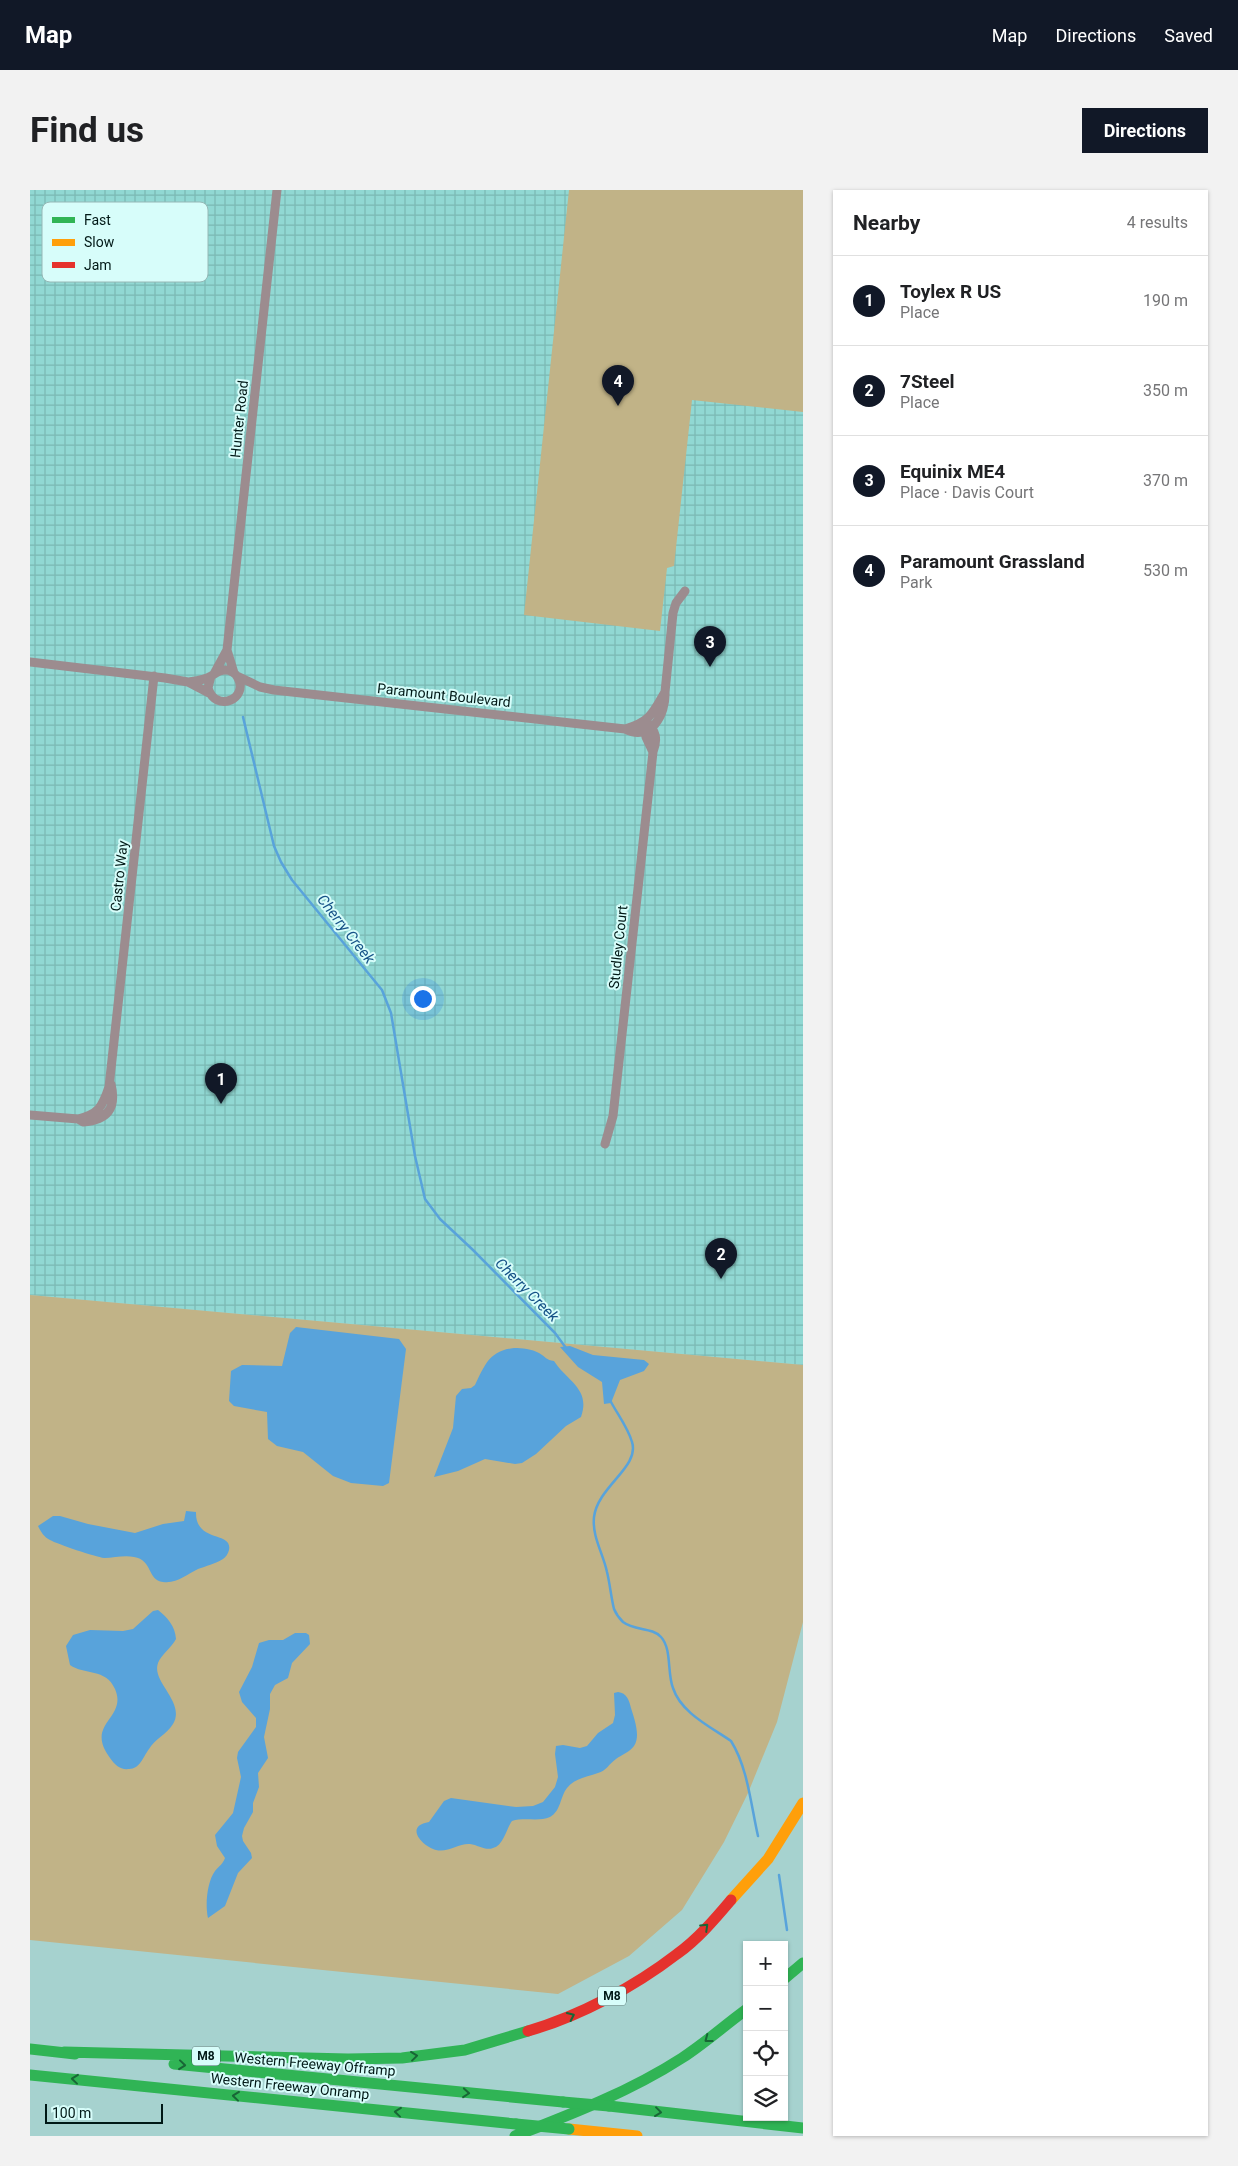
<!DOCTYPE html>
<meta charset="utf-8">
<style>
:root{--surface:#fff;--page:#f2f2f2;--text:#202124;--muted:#757577;--line:#e0e0e0;--accent:#111827}
body{margin:0;font-family:Roboto,sans-serif;background:var(--page);color:var(--text)}
.controls{position:absolute;right:15px;bottom:15px;display:grid;overflow:hidden;border-radius:0px;box-shadow:0 1px 4px #0004}
.controls button{width:45px;height:45px;display:grid;place-items:center;padding:0;border:0;border-bottom:1px solid var(--line);background:var(--surface);color:var(--text);font:25px sans-serif}
.scale{position:absolute;left:15px;bottom:12px;width:118px;box-sizing:border-box;padding-left:5px;border:2px solid #001816;border-top:0;font-size:14px;line-height:18px;white-space:nowrap;color:#001816;-webkit-text-stroke:4px #d7fdfa;paint-order:stroke}
.you{position:absolute;left:392px;top:808px;width:18px;height:18px;margin:-12px;border:4px solid #fff;border-radius:50%;background:#1a73e8;box-shadow:0 0 0 8px #1a73e833}
.badge{display:grid;place-items:center;width:32px;height:32px;border-radius:50%;background:var(--accent);color:#fff;font-size:16px;font-weight:700}
.pin{position:absolute;translate:-50% -41px;filter:drop-shadow(0 1px 2px #0008)}
.pin::after{content:'';position:absolute;top:26px;width:18px;height:15px;background:inherit;clip-path:polygon(0 0,100% 0,50% 100%)}
.list{margin:0;padding:0;list-style:none}
h2{display:flex;justify-content:space-between;align-items:center;height:65px;margin:0;padding:0 20px;font-size:21px}
h2 small{font-size:16px;font-weight:400;color:var(--muted)}
.list li{display:grid;grid-template-columns:32px 1fr auto;gap:15px;align-items:center;box-sizing:border-box;height:90px;padding:0 20px;border-top:1px solid var(--line)}
.list b{display:block;font-size:19px;white-space:nowrap}
.list p{margin:0;font-size:16px;white-space:nowrap;color:var(--muted)}
.list em{font-size:16px;font-style:normal;color:var(--muted)}
.icon{flex:none;width:28px;height:28px;fill:none;stroke:currentColor;stroke-width:2;stroke-linecap:round;stroke-linejoin:round}
.map{position:relative;flex:none;width:773px;height:1946px;overflow:hidden;border-radius:0px}
header{display:flex;align-items:center;gap:30px;box-sizing:border-box;height:70px;padding:0 25px;background:var(--accent);color:#fff}
header strong{font-size:24px}
nav{display:flex;gap:28px;margin-inline-start:auto;font-size:18px}
.intro{display:flex;align-items:center;justify-content:space-between;box-sizing:border-box;height:120px;padding:0 30px}
h1{margin:0;font-size:35px}
.button{padding:12px 22px;border-radius:0px;background:var(--accent);color:#fff;font-size:18px;font-weight:700}
main{display:flex;gap:30px;padding:0 30px}
aside{flex:1;background:var(--surface);border-radius:0px;box-shadow:0 1px 4px #0004}
.map>svg:first-child{display:block}
</style>
<header>
<strong>Map</strong>
<nav><a>Map</a><a>Directions</a><a>Saved</a></nav>
</header>
<div class="intro"><h1>Find us</h1><a class="button">Directions</a></div>
<main>
<div class="map">
<svg width="773" height="1946" viewBox="0 0 773 1946">
<defs>
<pattern id="industrial-grid" width="8" height="8" patternUnits="userSpaceOnUse" patternTransform="scale(1.25)"><rect width="8" height="8" fill="#91d8d3"/><path d="M0 4h8M4 0v8" fill="none" stroke="#7bb9b4"/></pattern>
</defs>
<rect width="100%" height="100%" fill="#a6d2cf"/>
<!-- industrial -->
<path fill="url(#industrial-grid)" d="M0,0H773V1175L0,1105Z"/>
<!-- grass -->
<path fill="#c1b387" d="M539,0H773V222L662,210L644,376L637,378L630,441L494,425Z
M0,1105L773,1175V1432L747,1532L718,1603L694,1652L652,1720L599,1766L528,1804L0,1750Z"/>
<!-- water -->
<path fill="#58a3db" d="M266,1137L369,1149L376,1159L359,1293L353,1296L321,1293L303,1286L273,1262L247,1256L238,1249L237,1222L204,1216L199,1211L201,1181L212,1175L252,1176L260,1143Z
M540,1156L563,1165L614,1170L619,1174L614,1181L590,1190L581,1213L574,1214L572,1192L548,1177L530,1157Z
M484,1158C492,1158 502,1159 509,1163C516,1167 516,1170 524,1171C537,1191 561,1199 551,1227L536,1236L506,1264L492,1273L485,1274L455,1269L428,1281L404,1287L423,1238L426,1206L432,1199L441,1198L445,1195C455,1175 459,1161 484,1158Z
M156,1321L166,1322C165,1353 203,1341 199,1360C198,1364 196,1367 193,1369C185,1374 176,1376 168,1379C157,1384 147,1394 133,1392C117,1390 123,1370 104,1367C94,1365 84,1368 74,1368C66,1367 27,1354 20,1350C14,1347 11,1342 8,1336L23,1326H30L58,1334L105,1343L133,1334L154,1331Z
M128,1420C138,1428 145,1436 146,1449C142,1457 131,1465 128,1473C121,1492 156,1512 143,1534C137,1544 125,1549 119,1559C113,1567 110,1579 99,1579C90,1580 85,1575 80,1568C54,1533 98,1529 85,1499C76,1478 54,1485 40,1475L36,1456L43,1445L60,1440L93,1441L103,1439L123,1421Z
M265,1443H276L279,1445L280,1454L262,1473L258,1488L245,1495L240,1504V1519L234,1547L238,1568L228,1583L229,1597L223,1613V1622L214,1638L212,1646L213,1651L221,1663L222,1668L208,1683L195,1716L178,1728C175,1715 177,1692 185,1681C189,1676 193,1674 195,1668L187,1656L185,1645L203,1623L211,1587L207,1568L208,1562L226,1537V1528L212,1512L209,1502L222,1477L229,1453L239,1450H253Z
M588,1502C597,1503 599,1510 601,1518C604,1528 611,1546 604,1556C600,1562 591,1565 586,1569C579,1574 576,1581 568,1583C557,1587 545,1588 537,1598C530,1607 531,1621 520,1627C509,1632 494,1627 482,1631C476,1639 474,1655 463,1658C456,1661 448,1655 440,1654C429,1653 418,1663 406,1660C392,1656 374,1636 399,1632L414,1611L421,1608L486,1617L503,1616L513,1612L525,1597L528,1587L525,1564L526,1556L533,1555L550,1558L557,1556L568,1543L583,1533L585,1525L584,1503Z"/>
<g fill="none" stroke-linecap="round" stroke-linejoin="round">
<!-- stream -->
<path stroke="#58a3db" stroke-width="2.5" d="M213,527L244,656L251,672L262,690L352,800L361,823L385,966L395,1009L410,1029L443,1060L525,1143L536,1158
M581,1212C588,1225 598,1238 602,1252C610,1277 568,1296 564,1327C562,1347 573,1363 577,1382C580,1394 581,1407 584,1419C586,1424 589,1428 593,1432C605,1441 622,1437 631,1447C642,1459 637,1483 643,1498C651,1523 681,1537 701,1551C718,1578 721,1616 728,1646
M749,1685L757,1740"/>
<!-- street -->
<path stroke="#9c8c8f" stroke-width="9" d="M0,472L135,488L158,492L179,503
M204,483L197,460L247,0
M184,484L197,460
M207,486L230,497L244,500L595,539C621,552 636,525 635,502L643,423L646,413L655,401
M158,492C165,491 175,490 181,486C186,483 189,480 195,480C201,480 206,484 208,488C219,508 186,524 178,498L181,486
M615,537L616,547L623,562
M595,539C620,532 623,523 635,502
M0,925L48,929L53,932C77,930 87,919 81,894
M48,929C68,924 72,918 79,897L124,486
M575,954L583,926L623,562C628,549 626,541 616,531"/>
<!-- fast -->
<path stroke="#30b455" stroke-width="11" d="M754,1789L773,1773
M0,1859L45,1864
M34,1862L318,1869L372,1868L435,1860L498,1841
M144,1874L533,1912
M0,1885L486,1934
M579,1916L773,1938
M485,1946C542,1924 601,1901 652,1868C675,1853 695,1835 717,1819"/>
<!-- slow -->
<path stroke="#ff9f0a" stroke-width="11" d="M701,1710L738,1669L773,1613
M539,1939L607,1946"/>
<!-- jam -->
<path stroke="#e5322d" stroke-width="11" d="M498,1841C550,1826 604,1797 647,1764C667,1750 685,1729 701,1710"/>
<!-- fast-bridge -->
<path stroke="#30b455" stroke-width="11" d="M533,1912L579,1916
M486,1934L539,1939"/>
</g>
<!-- one-way arrows -->
<defs><path id="oneway-chevron" d="M-2-3.5L2.5 0L-2 3.5" fill="none" stroke-width="1.6" stroke-linecap="round" stroke-linejoin="round" transform="scale(1.25)"/></defs>
<g stroke="#186636">
<use href="#oneway-chevron" transform="translate(675 1737) rotate(-44)"/>
<use href="#oneway-chevron" transform="translate(541 1826) rotate(-25)"/>
<use href="#oneway-chevron" transform="translate(678 1849) rotate(143)"/>
<use href="#oneway-chevron" transform="translate(384 1866) rotate(-7)"/>
<use href="#oneway-chevron" transform="translate(152 1875) rotate(6)"/>
<use href="#oneway-chevron" transform="translate(45 1889) rotate(-174)"/>
<use href="#oneway-chevron" transform="translate(436 1903) rotate(5)"/>
<use href="#oneway-chevron" transform="translate(206 1906) rotate(-174)"/>
<use href="#oneway-chevron" transform="translate(368 1922) rotate(-174)"/>
<use href="#oneway-chevron" transform="translate(628 1922) rotate(7)"/>
</g>
<g text-anchor="middle" stroke-width="4" stroke-linejoin="round" paint-order="stroke">
<!-- shield labels -->
<g fill="#d7fdfa" stroke="#405d5a" stroke-width="1">
<rect x="568" y="1796.5" width="28" height="19" rx="4"/>
<rect x="162" y="1856.5" width="28" height="19" rx="4"/>
</g>
<g font-size="12" font-weight="bold" fill="#001816">
<text x="582" y="1810">M8</text>
<text x="176" y="1870">M8</text>
</g>
<!-- street labels -->
<g font-size="14" fill="#001816" stroke="#d7fdfa">
<text transform="translate(209 229) rotate(-84)" y="5">Hunter Road</text>
<text transform="translate(414 505) rotate(6)" y="5">Paramount Boulevard</text>
<text transform="translate(89 686) rotate(-84)" y="5">Castro Way</text>
<text transform="translate(588 757) rotate(-84)" y="5">Studley Court</text>
<text transform="translate(285 1874) rotate(5)" y="5">Western Freeway Offramp</text>
<text transform="translate(260 1896) rotate(6)" y="5">Western Freeway Onramp</text>
</g>
<!-- water labels -->
<g font-size="15" font-style="italic" fill="#155187" stroke="#d7fdfa">
<text transform="translate(316 739) rotate(52)" y="5">Cherry Creek</text>
<text transform="translate(497 1100) rotate(45)" y="5">Cherry Creek</text>
</g>
</g>
<!-- legend -->
<rect x="12" y="12" width="166" height="80" rx="8" fill="#d7fdfa" stroke="#96b8b6" stroke-width="1"/>
<rect x="22" y="27" width="23" height="6" fill="#30b455"/>
<rect x="22" y="49" width="23" height="7" fill="#ff9f0a"/>
<rect x="22" y="72" width="23" height="6" fill="#e5322d"/>
<g font-size="14" fill="#001816">
<text x="54" y="35">Fast</text>
<text x="54" y="57">Slow</text>
<text x="54" y="80">Jam</text>
</g>
</svg>
<div class="controls">
<button>+</button>
<button>−</button>
<button><svg class="icon" aria-label="locate" viewBox="0 0 24 24"><circle cx="12" cy="12" r="6"/><path d="M12 2v4M12 18v4M2 12h4M18 12h4"/></svg></button>
<button><svg class="icon" aria-label="layers" viewBox="0 0 24 24"><path d="M12 4l9 5-9 5-9-5zM3 14l9 5 9-5"/></svg></button>
</div>
<div class="scale">100 m</div>
<div class="you"></div>
<div class="pin badge" style="left:191px;top:914px">1</div>
<div class="pin badge" style="left:691px;top:1089px">2</div>
<div class="pin badge" style="left:680px;top:477px">3</div>
<div class="pin badge" style="left:588px;top:216px">4</div>
</div>
<aside>
<h2>Nearby<small>4 results</small></h2>
<ul class="list">
<li><span class="badge">1</span><div><b>Toylex R US</b><p>Place</p></div><em>190 m</em></li>
<li><span class="badge">2</span><div><b>7Steel</b><p>Place</p></div><em>350 m</em></li>
<li><span class="badge">3</span><div><b>Equinix ME4</b><p>Place · Davis Court</p></div><em>370 m</em></li>
<li><span class="badge">4</span><div><b>Paramount Grassland</b><p>Park</p></div><em>530 m</em></li>
</ul>
</aside>
</main>
